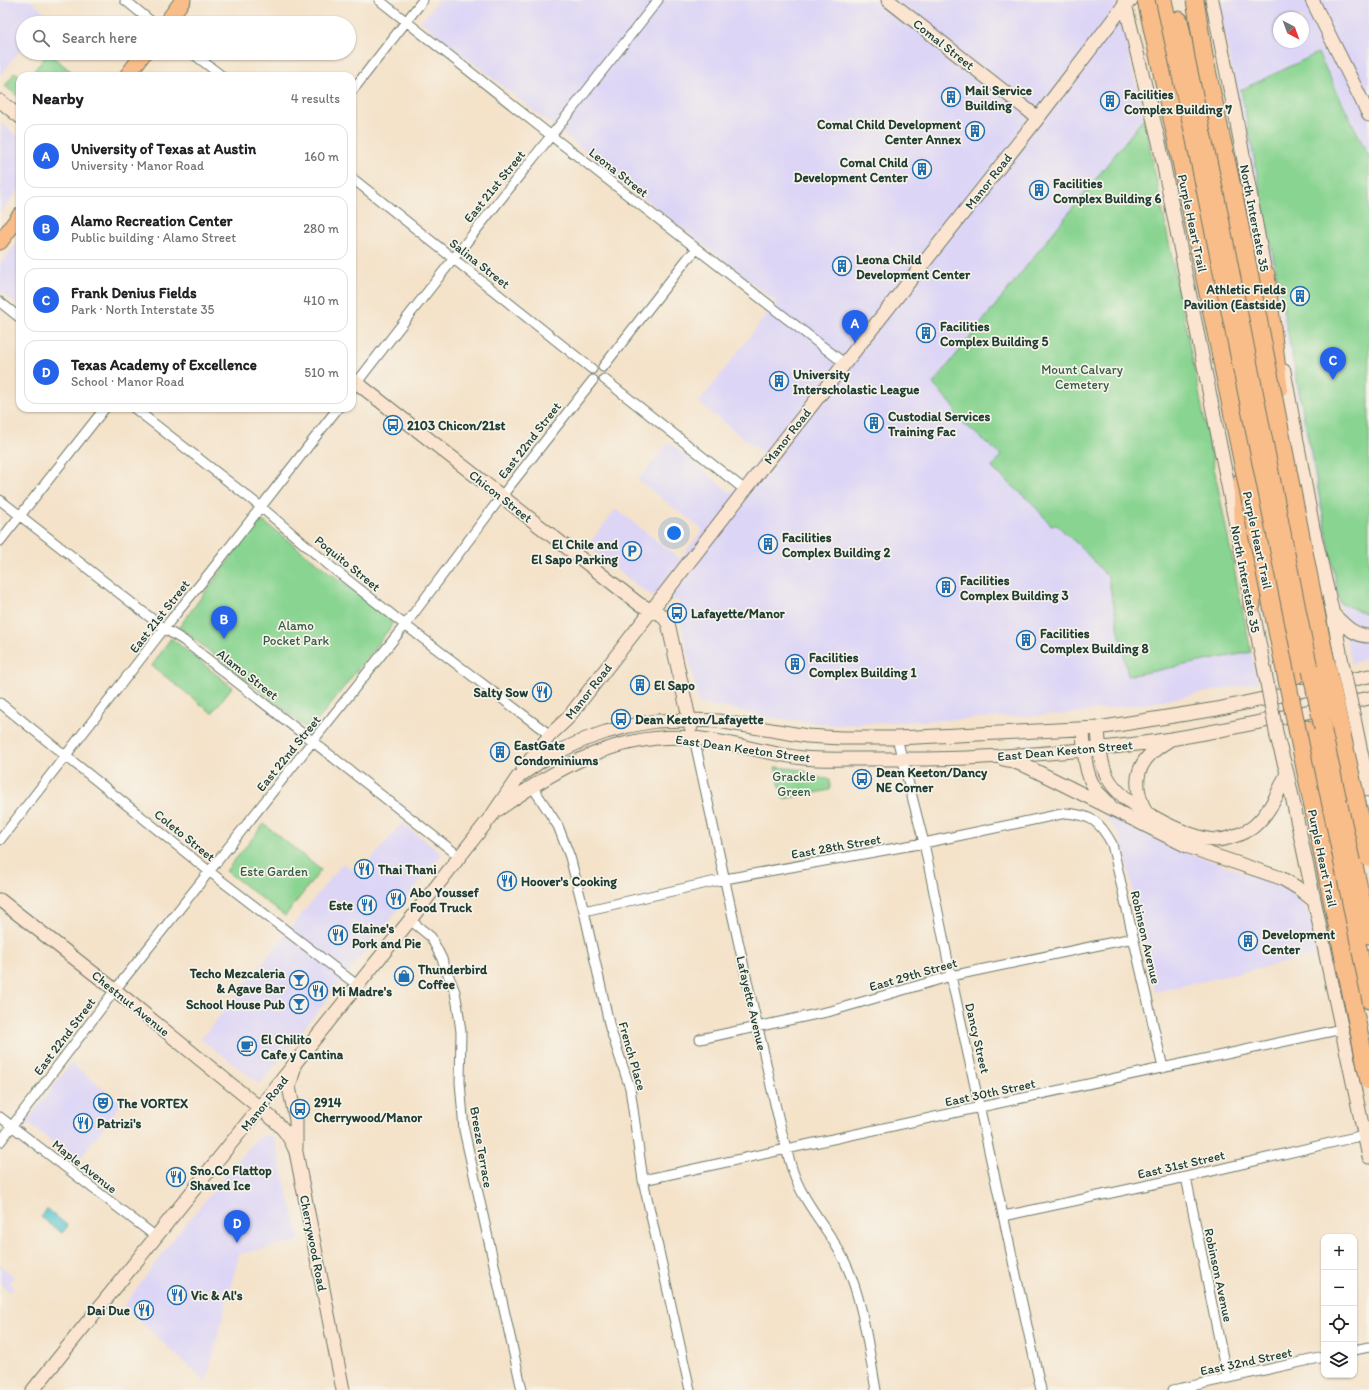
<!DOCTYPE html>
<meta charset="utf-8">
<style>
:root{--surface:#fff;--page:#f6f6f6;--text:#202124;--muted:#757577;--line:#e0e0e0;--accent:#2563eb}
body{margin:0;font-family:Itim,sans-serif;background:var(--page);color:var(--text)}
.controls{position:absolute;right:12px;bottom:12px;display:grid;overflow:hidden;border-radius:8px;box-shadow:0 1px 3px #0004}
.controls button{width:36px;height:36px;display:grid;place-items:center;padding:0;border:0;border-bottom:1px solid var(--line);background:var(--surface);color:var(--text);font:20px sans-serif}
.compass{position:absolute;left:1273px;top:12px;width:36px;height:36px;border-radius:50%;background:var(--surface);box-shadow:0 1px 3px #0004;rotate:139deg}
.you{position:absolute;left:674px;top:533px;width:14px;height:14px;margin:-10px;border:3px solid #fff;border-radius:50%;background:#1a73e8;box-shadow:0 0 0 6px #1a73e833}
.badge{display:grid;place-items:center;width:26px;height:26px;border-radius:50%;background:var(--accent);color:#fff;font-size:13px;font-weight:700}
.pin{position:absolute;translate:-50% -33px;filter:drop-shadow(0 1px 2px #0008)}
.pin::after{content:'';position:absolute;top:21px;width:14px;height:12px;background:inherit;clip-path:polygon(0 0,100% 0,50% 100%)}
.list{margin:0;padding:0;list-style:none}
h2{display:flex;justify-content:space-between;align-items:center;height:52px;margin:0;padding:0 16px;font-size:17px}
h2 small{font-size:13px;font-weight:400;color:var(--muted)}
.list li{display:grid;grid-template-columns:26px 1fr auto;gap:12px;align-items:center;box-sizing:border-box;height:64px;margin:0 8px 8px;padding:0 8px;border:1px solid var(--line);border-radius:12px}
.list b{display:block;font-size:15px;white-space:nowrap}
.list p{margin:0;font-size:13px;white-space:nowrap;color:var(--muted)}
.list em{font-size:13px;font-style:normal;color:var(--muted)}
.icon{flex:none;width:22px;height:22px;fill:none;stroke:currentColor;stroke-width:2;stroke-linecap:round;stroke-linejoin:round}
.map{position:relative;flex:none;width:1369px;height:1390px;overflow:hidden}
.search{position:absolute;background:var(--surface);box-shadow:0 1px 3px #0004;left:16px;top:16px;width:340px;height:44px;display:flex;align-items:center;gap:10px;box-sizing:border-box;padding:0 14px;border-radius:22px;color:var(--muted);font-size:15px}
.panel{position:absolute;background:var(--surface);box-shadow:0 1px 3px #0004;left:16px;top:72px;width:340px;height:340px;border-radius:12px}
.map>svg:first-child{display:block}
</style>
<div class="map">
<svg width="1369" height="1390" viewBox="0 0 1369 1390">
<rect width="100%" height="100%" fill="#f7f3e8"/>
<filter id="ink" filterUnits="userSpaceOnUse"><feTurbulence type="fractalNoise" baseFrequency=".025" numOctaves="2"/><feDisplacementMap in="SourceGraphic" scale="8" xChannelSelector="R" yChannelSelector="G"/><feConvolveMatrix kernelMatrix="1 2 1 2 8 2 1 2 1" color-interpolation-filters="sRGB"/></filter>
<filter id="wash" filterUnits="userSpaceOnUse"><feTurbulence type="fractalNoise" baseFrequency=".012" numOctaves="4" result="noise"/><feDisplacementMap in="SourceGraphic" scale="16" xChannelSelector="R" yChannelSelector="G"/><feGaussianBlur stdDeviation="0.9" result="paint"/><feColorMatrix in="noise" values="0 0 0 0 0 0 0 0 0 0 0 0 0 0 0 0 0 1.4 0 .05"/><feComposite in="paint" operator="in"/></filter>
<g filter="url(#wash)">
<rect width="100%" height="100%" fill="#f4e2c9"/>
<!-- built -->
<path fill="#ddd5f6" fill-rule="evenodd" d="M0,0H29L48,14L41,23H23V47L0,76Z
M438,0H1116L1144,118L933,384L956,409L954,415L1002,455L992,468L1031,502L1051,525H1057L1069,537L1078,544L1108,577L1128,676L1251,652L1258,682L1156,702L1069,714L901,722L834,725L766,717L728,708L699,704L680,619L679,601L647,593L587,546L616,509L680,559L703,530L638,480L669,442L731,493L763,454L699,403L776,302L421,22Z
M1218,0H1369V658L1351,663ZM1279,18H1303V42H1279Z
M1,123L20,138V188L0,213Z
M20,239V307L0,291V264Z
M1108,816L1179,850L1285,887L1297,895L1310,916L1319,955L1155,992L1123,847L1117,831L1106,818Z
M402,823L442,854L260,1084L201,1039L343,863L359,874Z
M71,1063L122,1103L78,1161L26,1122Z
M269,1134L274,1138L300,1241L239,1254L206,1383L124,1306L174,1238L255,1140L264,1135Z
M0,1265L14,1277L9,1282L14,1287L10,1292L0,1284Z"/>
<!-- green -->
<path fill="#89d491" stroke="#548862" d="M48,53L77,76H30Z
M1318,53L1369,157V615L1340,603L1241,90Z
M15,72L20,76V98L5,86Z
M1144,118L1251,652L1128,676L1108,577L1078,544L1069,537L1057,525H1051L1031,502L992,468L1001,455L954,415L956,409L933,384Z
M264,522L389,618L392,623L390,628L312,728L309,730L179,627L256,524Z
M171,638L232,687L212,713L152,666Z
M775,767C784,768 794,768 802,770C811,773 819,780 830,779V790L783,799Z
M264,824L321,870L285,916L226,871Z"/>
<!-- water -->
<path fill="#5bc7d2" stroke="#3d8283" d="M47,1209L68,1226L62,1233L41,1217Z"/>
</g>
<g filter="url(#ink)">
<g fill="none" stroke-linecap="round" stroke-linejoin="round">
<defs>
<path id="street" d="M125,0L153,23
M379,0L558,141L844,363
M192,53L222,76
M352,91L423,0
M352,178L592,369
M0,302L20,318
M603,367L688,258L697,249
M604,379L745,490
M352,389C452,258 557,130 658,0
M134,408L261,507L330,566L405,625L550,735
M0,500L165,629L183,640L459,856
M0,541L105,408
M0,703L210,872L357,985
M694,738C717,842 738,946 763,1049C772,1090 780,1132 793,1172C804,1204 828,1228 843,1258C863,1297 868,1347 876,1390
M897,738L924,843L951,976L1041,1390
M532,786L558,826L570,857L584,911L610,1028L630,1088L643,1180L690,1390
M0,840L170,621L211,571L338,408
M584,911L725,879L924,843L1066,813C1092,815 1100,822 1112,844L1163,1068
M410,920L431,937L442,959L455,992L458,1009L461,1032L460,1082L464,1130L522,1390
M700,1039L831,1011L951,976L1133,938
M0,1117L155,1236
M0,1142L115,990L405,625L501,497L593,380
M1186,1177L1227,1378
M643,1180L1342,1029
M1004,1216L1186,1177L1364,1135
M1354,1350L1369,1347
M1173,1390L1324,1357"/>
<path id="secondary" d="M888,0L1038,118
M1124,0L1159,142L1244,565
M1212,0L1236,118L1267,283
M1312,0L1369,115
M0,101L20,117
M1284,371L1313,528L1333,614L1342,663
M352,379L639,604L662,615L668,623L691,727
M1250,596L1267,683
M1333,614C1344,624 1353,636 1369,636
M1354,718L1369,790
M1098,728C1099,744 1100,763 1108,778C1121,804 1187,839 1216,840C1226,840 1245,833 1253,827C1270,813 1278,793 1287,773
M1083,729C1084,749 1084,773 1096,790C1100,795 1105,799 1109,804
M1277,737L1287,773L1369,1157
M1003,759L1012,761L1028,767L1189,847L1281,878L1298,888L1313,900
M523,769L550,735L567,719L745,490L1038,118L1125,4L1131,0
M499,809C558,767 618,732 693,738C730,741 766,754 803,758C822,760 843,759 862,759C902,759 943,760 983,757C1046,754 1109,749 1171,739C1238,728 1303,713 1369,698
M1146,813C1130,780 1137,759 1168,741
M0,900L115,990L260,1108C278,1124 287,1129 296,1152L343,1390
M294,1069L289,1087L296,1120V1148
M33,1390L410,920L493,814L518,777L541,761L560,751L586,739L606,732L629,726L656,721L690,720L718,721L807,736L841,738H897L1098,728L1217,709L1369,676"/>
<path id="primary" d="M166,23L183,0
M127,76L144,53
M0,242L20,215"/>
<path id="highway" d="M1163,0L1239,382L1296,675
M1179,20L1245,335L1311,670
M1266,274L1279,388
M1242,480L1243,518L1249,547L1252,605
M1323,728L1337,786L1369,935
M1307,729L1346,891L1369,1000"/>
</defs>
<!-- street casing -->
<use href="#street" stroke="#6a7768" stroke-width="11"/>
<!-- secondary casing -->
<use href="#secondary" stroke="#6a7768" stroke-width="15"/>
<!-- primary casing -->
<use href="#primary" stroke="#6a7768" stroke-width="17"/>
<!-- highway casing -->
<use href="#highway" stroke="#6a7768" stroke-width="19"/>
<!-- street -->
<use href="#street" stroke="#fff" stroke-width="9"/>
<!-- secondary -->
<use href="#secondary" stroke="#fce5d0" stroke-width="13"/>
<!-- primary -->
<use href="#primary" stroke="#f8bd89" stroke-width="15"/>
<!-- highway -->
<use href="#highway" stroke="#f8bd89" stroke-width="17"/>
<defs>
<path id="secondary-bridge" d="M1342,663L1354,718
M1267,683L1277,737"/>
<path id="highway-bridge" d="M1146,0L1176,137L1369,1081
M1195,0L1204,56L1235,201L1322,643L1369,858
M1311,670L1323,728"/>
</defs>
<!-- secondary-bridge casing -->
<use href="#secondary-bridge" stroke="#6a7768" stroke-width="15" stroke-linecap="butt"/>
<!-- highway-bridge casing -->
<use href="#highway-bridge" stroke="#6a7768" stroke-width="19" stroke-linecap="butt"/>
<!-- secondary-bridge -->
<use href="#secondary-bridge" stroke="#fce5d0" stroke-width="13"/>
<!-- highway-bridge -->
<use href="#highway-bridge" stroke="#f8bd89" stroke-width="17"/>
</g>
</g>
<!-- icons -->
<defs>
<symbol id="building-ring" viewBox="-11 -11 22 22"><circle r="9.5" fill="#f7f3e8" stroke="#1f6fb2" stroke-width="1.5"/><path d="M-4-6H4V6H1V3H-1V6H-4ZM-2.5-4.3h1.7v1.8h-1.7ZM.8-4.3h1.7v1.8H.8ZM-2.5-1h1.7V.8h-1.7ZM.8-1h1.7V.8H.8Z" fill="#1f6fb2"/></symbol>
<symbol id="bus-ring" viewBox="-11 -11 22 22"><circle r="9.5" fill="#f7f3e8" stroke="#1f6fb2" stroke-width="1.5"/><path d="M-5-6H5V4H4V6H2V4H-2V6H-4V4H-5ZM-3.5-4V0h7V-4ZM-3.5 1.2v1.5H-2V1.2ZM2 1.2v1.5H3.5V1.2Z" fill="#1f6fb2"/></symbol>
<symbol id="parking-ring" viewBox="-11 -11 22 22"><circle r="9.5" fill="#f7f3e8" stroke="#1f6fb2" stroke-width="1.5"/><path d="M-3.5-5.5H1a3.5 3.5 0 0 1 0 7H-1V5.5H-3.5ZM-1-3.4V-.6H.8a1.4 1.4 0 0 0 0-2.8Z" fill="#1f6fb2"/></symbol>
<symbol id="restaurant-ring" viewBox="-11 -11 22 22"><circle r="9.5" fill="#f7f3e8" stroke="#1f6fb2" stroke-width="1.5"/><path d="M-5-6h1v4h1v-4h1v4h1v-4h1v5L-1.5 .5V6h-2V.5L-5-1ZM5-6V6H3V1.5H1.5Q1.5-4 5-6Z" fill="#1f6fb2"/></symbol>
<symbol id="shop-ring" viewBox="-11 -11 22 22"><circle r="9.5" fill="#f7f3e8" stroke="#1f6fb2" stroke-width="1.5"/><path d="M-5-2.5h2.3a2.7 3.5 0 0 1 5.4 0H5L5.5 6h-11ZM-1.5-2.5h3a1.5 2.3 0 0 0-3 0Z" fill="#1f6fb2"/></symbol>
<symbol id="bar-ring" viewBox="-11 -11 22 22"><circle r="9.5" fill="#f7f3e8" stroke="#1f6fb2" stroke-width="1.5"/><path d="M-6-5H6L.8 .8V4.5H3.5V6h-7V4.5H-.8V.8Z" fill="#1f6fb2"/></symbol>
<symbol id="cafe-ring" viewBox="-11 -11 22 22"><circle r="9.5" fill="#f7f3e8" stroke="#1f6fb2" stroke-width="1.5"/><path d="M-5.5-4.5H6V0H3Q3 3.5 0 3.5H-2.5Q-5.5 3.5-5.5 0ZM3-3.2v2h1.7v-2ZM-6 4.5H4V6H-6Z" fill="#1f6fb2"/></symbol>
<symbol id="theatre-ring" viewBox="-11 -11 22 22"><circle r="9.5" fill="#f7f3e8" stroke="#1f6fb2" stroke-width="1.5"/><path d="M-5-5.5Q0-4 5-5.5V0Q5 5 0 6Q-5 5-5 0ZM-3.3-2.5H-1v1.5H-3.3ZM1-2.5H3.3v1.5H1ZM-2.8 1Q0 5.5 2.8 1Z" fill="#1f6fb2"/></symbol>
</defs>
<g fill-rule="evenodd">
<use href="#building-ring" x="940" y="86" width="22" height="22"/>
<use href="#building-ring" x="1099" y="90" width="22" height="22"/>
<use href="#building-ring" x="964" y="120" width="22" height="22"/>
<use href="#building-ring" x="911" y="158" width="22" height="22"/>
<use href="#building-ring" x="1028" y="179" width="22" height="22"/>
<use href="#building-ring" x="831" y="255" width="22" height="22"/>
<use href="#building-ring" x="1289" y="285" width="22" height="22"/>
<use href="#building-ring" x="915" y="322" width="22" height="22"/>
<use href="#building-ring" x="768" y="370" width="22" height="22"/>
<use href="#building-ring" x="863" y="412" width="22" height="22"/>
<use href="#bus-ring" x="382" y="414" width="22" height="22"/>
<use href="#building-ring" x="757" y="533" width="22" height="22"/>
<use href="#parking-ring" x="621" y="540" width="22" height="22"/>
<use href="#building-ring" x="935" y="576" width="22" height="22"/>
<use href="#bus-ring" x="666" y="602" width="22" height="22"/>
<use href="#building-ring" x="1015" y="629" width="22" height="22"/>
<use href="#building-ring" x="784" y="653" width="22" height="22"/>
<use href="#building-ring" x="629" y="674" width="22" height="22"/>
<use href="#restaurant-ring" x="531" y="681" width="22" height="22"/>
<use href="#bus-ring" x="610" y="708" width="22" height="22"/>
<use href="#building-ring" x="489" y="741" width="22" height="22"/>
<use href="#bus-ring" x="851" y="768" width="22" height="22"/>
<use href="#restaurant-ring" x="353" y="858" width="22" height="22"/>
<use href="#restaurant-ring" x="496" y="870" width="22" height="22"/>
<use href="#restaurant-ring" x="385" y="888" width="22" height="22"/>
<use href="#restaurant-ring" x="356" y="894" width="22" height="22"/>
<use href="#restaurant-ring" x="327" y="924" width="22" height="22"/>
<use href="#building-ring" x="1237" y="930" width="22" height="22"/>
<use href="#shop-ring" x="393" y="965" width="22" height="22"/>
<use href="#bar-ring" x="288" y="969" width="22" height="22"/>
<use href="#restaurant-ring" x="307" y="980" width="22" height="22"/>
<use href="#bar-ring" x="288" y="993" width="22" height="22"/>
<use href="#cafe-ring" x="236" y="1035" width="22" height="22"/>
<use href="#theatre-ring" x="92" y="1092" width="22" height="22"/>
<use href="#bus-ring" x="289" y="1098" width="22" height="22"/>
<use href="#restaurant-ring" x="72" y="1112" width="22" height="22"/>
<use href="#restaurant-ring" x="165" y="1166" width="22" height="22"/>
<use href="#restaurant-ring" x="166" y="1284" width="22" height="22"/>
<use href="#restaurant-ring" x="133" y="1299" width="22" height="22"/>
</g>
<g text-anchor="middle" stroke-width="3.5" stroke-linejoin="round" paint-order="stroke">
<!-- street labels -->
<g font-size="13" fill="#1f3d34" stroke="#f7f3e8">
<text transform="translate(944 44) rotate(38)" y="5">Comal Street</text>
<text transform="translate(619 172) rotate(38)" y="5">Leona Street</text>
<text transform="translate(988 181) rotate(-52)" y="5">Manor Road</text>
<text transform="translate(494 186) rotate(-51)" y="5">East 21st Street</text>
<text transform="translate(1255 218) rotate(79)" y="5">North Interstate 35</text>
<text transform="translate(1193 223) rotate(78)" y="5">Purple Heart Trail</text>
<text transform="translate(480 263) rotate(38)" y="5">Salina Street</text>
<text transform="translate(787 436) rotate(-52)" y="5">Manor Road</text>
<text transform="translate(529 440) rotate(-52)" y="5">East 22nd Street</text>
<text transform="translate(501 496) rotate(38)" y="5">Chicon Street</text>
<text transform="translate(1258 540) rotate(78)" y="5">Purple Heart Trail</text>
<text transform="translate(348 563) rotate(39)" y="5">Poquito Street</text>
<text transform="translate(1246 579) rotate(79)" y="5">North Interstate 35</text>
<text transform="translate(159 616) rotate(-52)" y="5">East 21st Street</text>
<text transform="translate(248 674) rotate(38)" y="5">Alamo Street</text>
<text transform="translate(588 691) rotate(-52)" y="5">Manor Road</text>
<text transform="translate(743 748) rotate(8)" y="5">East Dean Keeton Street</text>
<text transform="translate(1065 750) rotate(-5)" y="5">East Dean Keeton Street</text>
<text transform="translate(288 753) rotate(-51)" y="5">East 22nd Street</text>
<text transform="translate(185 835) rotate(39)" y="5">Coleto Street</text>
<text transform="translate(836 846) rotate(-10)" y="5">East 28th Street</text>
<text transform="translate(1323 858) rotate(78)" y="5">Purple Heart Trail</text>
<text transform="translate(1146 937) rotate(77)" y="5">Robinson Avenue</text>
<text transform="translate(913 974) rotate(-16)" y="5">East 29th Street</text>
<text transform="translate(131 1003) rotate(39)" y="5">Chestnut Avenue</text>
<text transform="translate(752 1003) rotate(77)" y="5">Lafayette Avenue</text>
<text transform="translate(64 1036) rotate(-53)" y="5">East 22nd Street</text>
<text transform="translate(978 1038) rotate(77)" y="5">Dancy Street</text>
<text transform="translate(633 1056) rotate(74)" y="5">French Place</text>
<text transform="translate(990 1092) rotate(-12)" y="5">East 30th Street</text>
<text transform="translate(264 1103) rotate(-51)" y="5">Manor Road</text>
<text transform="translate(482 1147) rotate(80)" y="5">Breeze Terrace</text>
<text transform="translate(1181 1164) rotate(-13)" y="5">East 31st Street</text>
<text transform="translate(85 1166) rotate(38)" y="5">Maple Avenue</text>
<text transform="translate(314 1243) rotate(79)" y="5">Cherrywood Road</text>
<text transform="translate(1219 1275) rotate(78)" y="5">Robinson Avenue</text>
<text transform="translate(1246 1361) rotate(-12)" y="5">East 32nd Street</text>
</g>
<!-- poi labels -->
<g font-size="13" font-weight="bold" fill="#1f3d34" stroke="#f7f3e8" text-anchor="start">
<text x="965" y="95">Mail Service<tspan x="965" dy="15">Building</tspan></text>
<text x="1124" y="99">Facilities<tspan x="1124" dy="15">Complex Building 7</tspan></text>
<text x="961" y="129" text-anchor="end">Comal Child Development<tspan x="961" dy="15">Center Annex</tspan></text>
<text x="908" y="167" text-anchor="end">Comal Child<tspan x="908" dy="15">Development Center</tspan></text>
<text x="1053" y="188">Facilities<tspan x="1053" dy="15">Complex Building 6</tspan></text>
<text x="856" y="264">Leona Child<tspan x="856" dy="15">Development Center</tspan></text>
<text x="1286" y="294" text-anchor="end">Athletic Fields<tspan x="1286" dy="15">Pavilion (Eastside)</tspan></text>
<text x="940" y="331">Facilities<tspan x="940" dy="15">Complex Building 5</tspan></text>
<text x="793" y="379">University<tspan x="793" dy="15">Interscholastic League</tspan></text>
<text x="888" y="421">Custodial Services<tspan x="888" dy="15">Training Fac</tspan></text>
<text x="407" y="430">2103 Chicon/21st</text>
<text x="782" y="542">Facilities<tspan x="782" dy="15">Complex Building 2</tspan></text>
<text x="618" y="549" text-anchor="end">El Chile and<tspan x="618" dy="15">El Sapo Parking</tspan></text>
<text x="960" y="585">Facilities<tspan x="960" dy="15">Complex Building 3</tspan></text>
<text x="691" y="618">Lafayette/Manor</text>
<text x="1040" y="638">Facilities<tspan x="1040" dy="15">Complex Building 8</tspan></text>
<text x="809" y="662">Facilities<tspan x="809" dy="15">Complex Building 1</tspan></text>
<text x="654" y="690">El Sapo</text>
<text x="528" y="697" text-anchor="end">Salty Sow</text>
<text x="635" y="724">Dean Keeton/Lafayette</text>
<text x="514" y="750">EastGate<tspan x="514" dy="15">Condominiums</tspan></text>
<text x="876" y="777">Dean Keeton/Dancy<tspan x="876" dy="15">NE Corner</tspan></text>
<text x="378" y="874">Thai Thani</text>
<text x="521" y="886">Hoover's Cooking</text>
<text x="410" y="897">Abo Youssef<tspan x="410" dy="15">Food Truck</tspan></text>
<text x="353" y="910" text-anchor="end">Este</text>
<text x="352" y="933">Elaine's<tspan x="352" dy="15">Pork and Pie</tspan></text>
<text x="1262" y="939">Development<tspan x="1262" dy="15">Center</tspan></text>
<text x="418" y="974">Thunderbird<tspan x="418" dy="15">Coffee</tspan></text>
<text x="285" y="978" text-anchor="end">Techo Mezcaleria<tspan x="285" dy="15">&amp; Agave Bar</tspan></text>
<text x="332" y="996">Mi Madre's</text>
<text x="285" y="1009" text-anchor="end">School House Pub</text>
<text x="261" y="1044">El Chilito<tspan x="261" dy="15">Cafe y Cantina</tspan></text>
<text x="314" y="1107">2914<tspan x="314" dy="15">Cherrywood/Manor</tspan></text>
<text x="117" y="1108">The VORTEX</text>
<text x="97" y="1128">Patrizi's</text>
<text x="190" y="1175">Sno.Co Flattop<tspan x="190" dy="15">Shaved Ice</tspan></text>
<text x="191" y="1300">Vic &amp; Al's</text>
<text x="130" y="1315" text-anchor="end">Dai Due</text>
</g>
<!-- park labels -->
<g font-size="13" fill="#345b47" stroke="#f7f3e8">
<text x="1082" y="374">Mount Calvary<tspan x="1082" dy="15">Cemetery</tspan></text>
<text x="296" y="630">Alamo<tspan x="296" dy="15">Pocket Park</tspan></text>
<text x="794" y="781">Grackle<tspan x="794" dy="15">Green</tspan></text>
<text x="274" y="876">Este Garden</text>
</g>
</g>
</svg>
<div class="controls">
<button>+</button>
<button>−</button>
<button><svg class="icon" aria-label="locate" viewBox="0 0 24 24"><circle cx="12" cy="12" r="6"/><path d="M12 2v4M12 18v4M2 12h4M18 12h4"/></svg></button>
<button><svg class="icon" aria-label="layers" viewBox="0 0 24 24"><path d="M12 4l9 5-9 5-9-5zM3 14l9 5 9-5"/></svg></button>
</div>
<svg class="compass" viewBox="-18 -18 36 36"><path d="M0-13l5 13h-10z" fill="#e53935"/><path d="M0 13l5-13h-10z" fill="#757577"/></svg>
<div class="you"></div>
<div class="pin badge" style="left:855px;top:343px">A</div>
<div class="pin badge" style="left:224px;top:639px">B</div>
<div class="pin badge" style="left:1333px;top:380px">C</div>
<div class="pin badge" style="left:237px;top:1243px">D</div>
<div class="search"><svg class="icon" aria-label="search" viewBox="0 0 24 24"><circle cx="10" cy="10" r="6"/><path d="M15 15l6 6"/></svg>Search here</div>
<section class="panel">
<h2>Nearby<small>4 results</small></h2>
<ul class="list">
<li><span class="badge">A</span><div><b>University of Texas at Austin</b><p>University · Manor Road</p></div><em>160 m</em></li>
<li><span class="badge">B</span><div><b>Alamo Recreation Center</b><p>Public building · Alamo Street</p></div><em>280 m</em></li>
<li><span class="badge">C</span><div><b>Frank Denius Fields</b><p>Park · North Interstate 35</p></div><em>410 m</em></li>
<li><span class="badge">D</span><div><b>Texas Academy of Excellence</b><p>School · Manor Road</p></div><em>510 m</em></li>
</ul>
</section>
</div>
